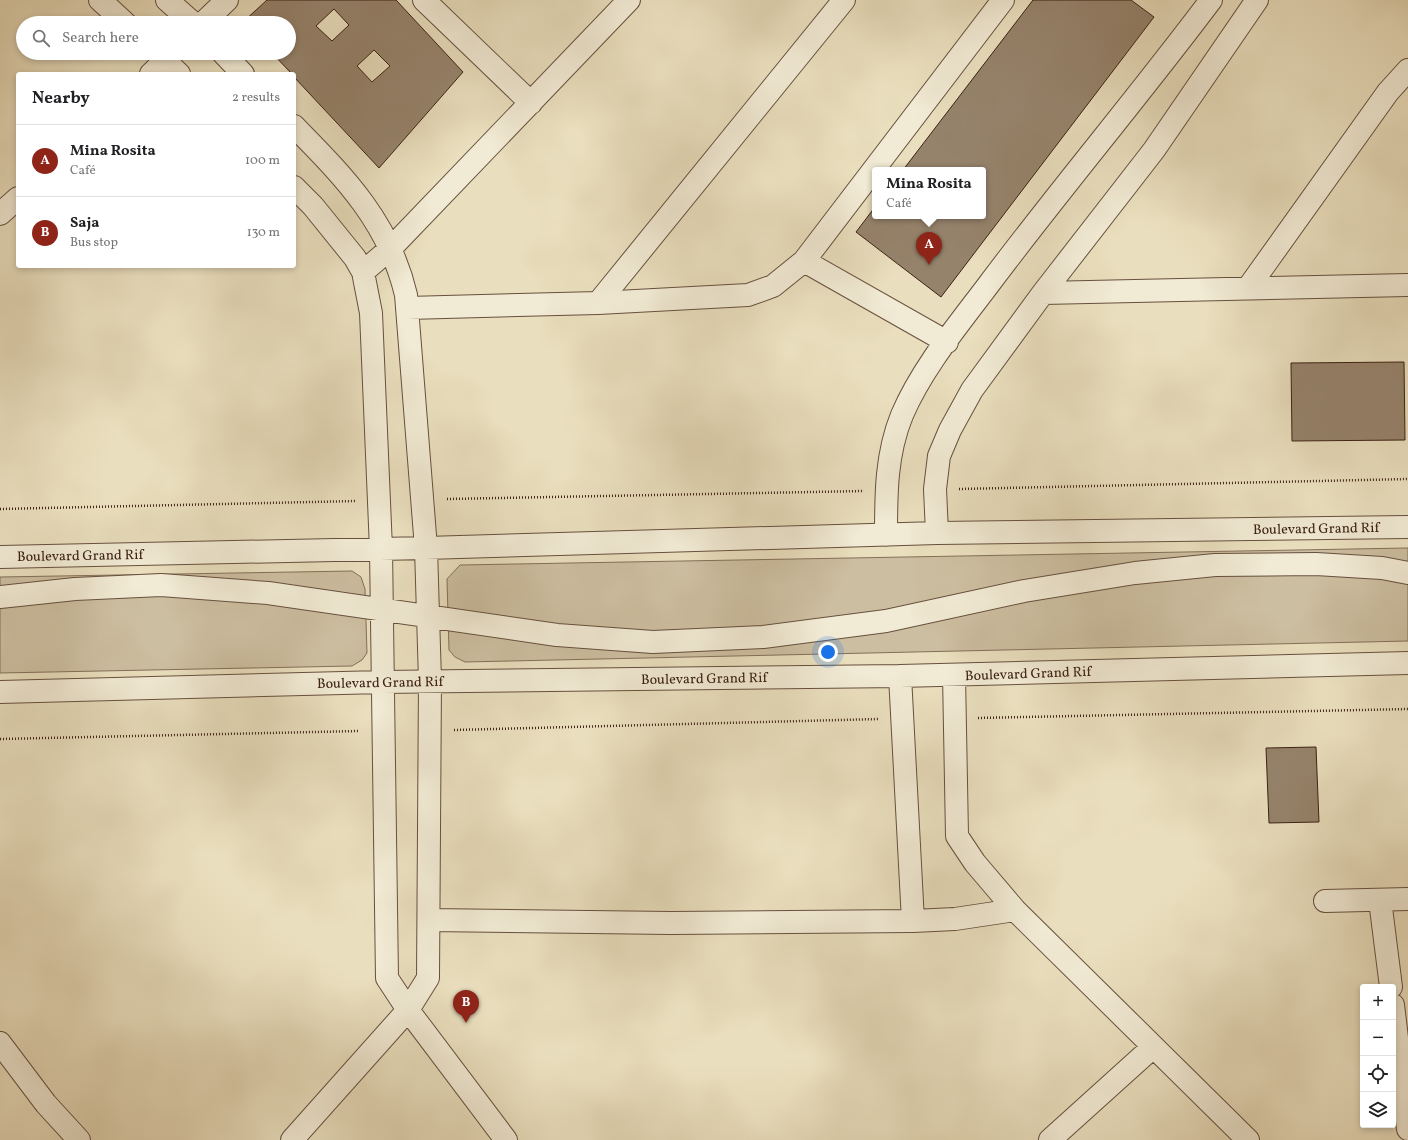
<!DOCTYPE html>
<meta charset="utf-8">
<style>
:root{--surface:#fff;--page:#f6f6f6;--text:#202124;--muted:#757577;--line:#e0e0e0;--accent:#8f2418}
body{margin:0;font-family:Vollkorn,serif;background:var(--page);color:var(--text)}
.controls{position:absolute;right:12px;bottom:12px;display:grid;overflow:hidden;border-radius:4px;box-shadow:0 2px 6px #0003}
.controls button{width:36px;height:36px;display:grid;place-items:center;padding:0;border:0;border-bottom:1px solid var(--line);background:var(--surface);color:var(--text);font:20px sans-serif}
.you{position:absolute;left:828px;top:652px;width:14px;height:14px;margin:-10px;border:3px solid #fff;border-radius:50%;background:#1a73e8;box-shadow:0 0 0 6px #1a73e833}
.badge{display:grid;place-items:center;width:26px;height:26px;border-radius:50%;background:var(--accent);color:#fff;font-size:13px;font-weight:700}
.pin{position:absolute;translate:-50% -33px;filter:drop-shadow(0 1px 2px #0008)}
.pin::after{content:'';position:absolute;top:21px;width:14px;height:12px;background:inherit;clip-path:polygon(0 0,100% 0,50% 100%)}
.popup{position:absolute;left:872px;top:167px;width:114px;height:52px;box-sizing:border-box;display:grid;place-content:center;border-radius:4px;background:var(--surface);filter:drop-shadow(0 1px 3px #0005);font-size:13px;white-space:nowrap;color:var(--muted)}
.popup b{font-size:15px;color:var(--text)}
.popup::after{content:'';position:absolute;left:50%;top:100%;margin-left:-8px;border:8px solid transparent;border-top-color:var(--surface)}
.list{margin:0;padding:0;list-style:none}
h2{display:flex;justify-content:space-between;align-items:center;height:52px;margin:0;padding:0 16px;font-size:17px}
h2 small{font-size:13px;font-weight:400;color:var(--muted)}
.list li{display:grid;grid-template-columns:26px 1fr auto;gap:12px;align-items:center;box-sizing:border-box;height:72px;padding:0 16px;border-top:1px solid var(--line)}
.list b{display:block;font-size:15px;white-space:nowrap}
.list p{margin:0;font-size:13px;white-space:nowrap;color:var(--muted)}
.list em{font-size:13px;font-style:normal;color:var(--muted)}
.icon{flex:none;width:22px;height:22px;fill:none;stroke:currentColor;stroke-width:2;stroke-linecap:round;stroke-linejoin:round}
.map{position:relative;flex:none;width:1408px;height:1140px;overflow:hidden}
.search{position:absolute;background:var(--surface);box-shadow:0 2px 6px #0003;left:16px;top:16px;width:280px;height:44px;display:flex;align-items:center;gap:10px;box-sizing:border-box;padding:0 14px;border-radius:22px;color:var(--muted);font-size:15px}
.panel{position:absolute;background:var(--surface);box-shadow:0 2px 6px #0003;left:16px;top:72px;width:280px;height:196px;border-radius:4px}
.map>svg:first-child{display:block}
</style>
<div class="map">
<svg width="1408" height="1140" viewBox="0 0 1408 1140">
<rect width="100%" height="100%" fill="#e9debd"/>
<filter id="stains"><feTurbulence type="fractalNoise" baseFrequency=".005" numOctaves="4"/><feColorMatrix values="0 0 0 0 .2 0 0 0 0 .09 0 0 0 0 .02 0 0 0 .5 -.17"/></filter>
<radialGradient id="worn" r=".72"><stop offset=".6" stop-color="#630" stop-opacity="0"/><stop offset="1" stop-color="#630" stop-opacity=".3"/></radialGradient>
<!-- green -->
<path fill="#ccbea0" stroke="#84705a" d="M1408,548V641L465,662L455,657L449,650L447,579L460,565Z
M352,571L361,577L365,589L367,653L362,660L352,666L0,673V577Z"/>
<!-- building -->
<path fill="#96836c" stroke="#3c2114" fill-rule="evenodd" d="M267,0H396L463,72L379,168L294,77V74H292L272,53H289V23L243,22ZM334,9L349,25L332,41L316,26ZM374,50L390,66L372,82L357,66Z
M1033,0H1131L1154,17L941,297L856,232L875,207V216H983V170H903Z
M1404,362L1405,440L1292,441L1291,363Z
M1316,747L1319,822L1269,823L1266,748Z"/>
<g fill="none" stroke-linecap="round" stroke-linejoin="round">
<defs>
<path id="minor" d="M100,0L125,23
M167,0L193,23
M424,0L531,103
M203,23L227,0
M157,53L179,74
M223,53L243,74
M151,74L173,53
M294,187L313,206L355,258L363,272L371,313L381,549L387,978L408,1010L506,1140
M0,214L18,198
M804,261L1003,0
M363,272L391,248L629,0
M1248,288L1388,92L1408,70
M1043,293L1408,285
M598,303L844,0
M408,308L598,303L748,295L773,286L804,261L947,342
M937,533L935,489L939,456L950,430L972,390L1043,293L1154,150L1257,0
M886,535C886,494 886,454 902,415C922,368 959,324 989,284C1061,188 1139,96 1211,0
M0,557L426,548L937,533L1408,527
M0,597L75,589L161,585L268,593L557,635L653,642L763,637L886,621L1024,591L1135,573L1215,565L1316,564L1382,568L1408,573
M954,675L957,836L975,863L1015,910L1248,1140
M900,676L913,921
M0,692L382,682L900,676L1408,663
M1380,900L1391,987
M1325,901L1408,899
M430,920L671,923L913,921L955,919L1015,910
M1393,1005L1408,1129
M0,1043L46,1104L79,1140
M292,1140L408,1010L428,978L430,681L426,548L406,295C389,222 344,177 294,126
M1050,1140L1153,1047"/>
</defs>
<!-- minor casing -->
<use href="#minor" stroke="#67503e" stroke-width="24"/>
<!-- path -->
<path stroke="#3c2114" stroke-width="2.5" stroke-dasharray="1 2" stroke-linecap="butt" d="M959,489L1408,479
M447,499L864,491
M0,509L356,501
M978,718L1408,709
M454,730L879,719
M0,739L359,731"/>
<!-- minor -->
<use href="#minor" stroke="#f1ead4" stroke-width="22"/>
</g>
<g text-anchor="middle" stroke-width="4" stroke-linejoin="round" paint-order="stroke">
<!-- street labels -->
<g font-size="14" fill="#3c2114" stroke="#f1ead4">
<text transform="translate(1316 528) rotate(-1)" y="5">Boulevard Grand Rif</text>
<text transform="translate(80 555) rotate(-1)" y="5">Boulevard Grand Rif</text>
<text transform="translate(1028 673) rotate(-2)" y="5">Boulevard Grand Rif</text>
<text transform="translate(704 678) rotate(-1)" y="5">Boulevard Grand Rif</text>
<text transform="translate(380 682) rotate(-1)" y="5">Boulevard Grand Rif</text>
</g>
</g>
<rect width="100%" height="100%" filter="url(#stains)"/>
<rect width="100%" height="100%" fill="url(#worn)"/>
</svg>
<div class="controls">
<button>+</button>
<button>−</button>
<button><svg class="icon" aria-label="locate" viewBox="0 0 24 24"><circle cx="12" cy="12" r="6"/><path d="M12 2v4M12 18v4M2 12h4M18 12h4"/></svg></button>
<button><svg class="icon" aria-label="layers" viewBox="0 0 24 24"><path d="M12 4l9 5-9 5-9-5zM3 14l9 5 9-5"/></svg></button>
</div>
<div class="you"></div>
<div class="pin badge" style="left:929px;top:265px">A</div>
<div class="popup"><b>Mina Rosita</b>Café</div>
<div class="pin badge" style="left:466px;top:1023px">B</div>
<div class="search"><svg class="icon" aria-label="search" viewBox="0 0 24 24"><circle cx="10" cy="10" r="6"/><path d="M15 15l6 6"/></svg>Search here</div>
<section class="panel">
<h2>Nearby<small>2 results</small></h2>
<ul class="list">
<li><span class="badge">A</span><div><b>Mina Rosita</b><p>Café</p></div><em>100 m</em></li>
<li><span class="badge">B</span><div><b>Saja</b><p>Bus stop</p></div><em>130 m</em></li>
</ul>
</section>
</div>
